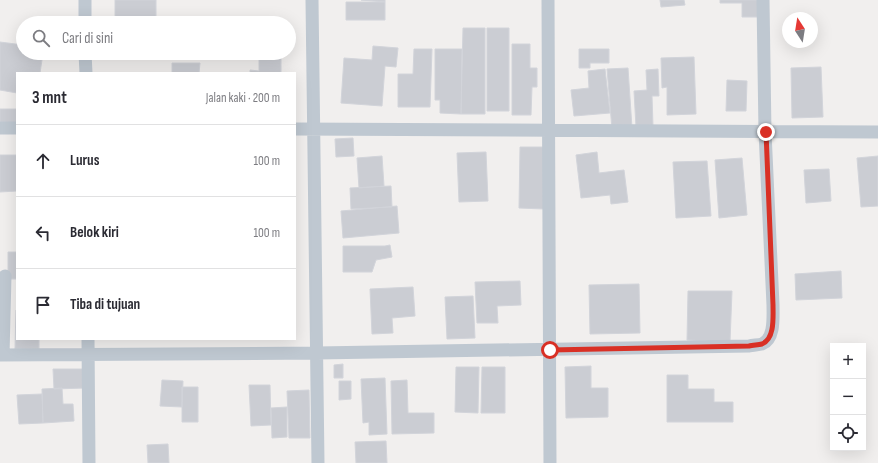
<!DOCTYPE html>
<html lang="id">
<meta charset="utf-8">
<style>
:root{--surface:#fff;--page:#f2f2f3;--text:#2b2b33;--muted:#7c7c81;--line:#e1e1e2}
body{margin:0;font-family:"Sofia Sans Condensed",sans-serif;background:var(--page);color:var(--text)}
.controls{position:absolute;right:12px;bottom:12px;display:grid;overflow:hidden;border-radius:0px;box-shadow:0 4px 16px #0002}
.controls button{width:36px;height:36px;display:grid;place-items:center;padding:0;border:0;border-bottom:1px solid var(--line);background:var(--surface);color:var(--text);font:20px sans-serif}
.compass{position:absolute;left:782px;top:12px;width:36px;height:36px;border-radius:50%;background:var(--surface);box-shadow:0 4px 16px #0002;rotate:348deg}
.stop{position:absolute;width:12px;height:12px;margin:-9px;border:3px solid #d93025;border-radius:50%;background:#fff}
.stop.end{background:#d93025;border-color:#fff;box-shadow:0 1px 4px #0008}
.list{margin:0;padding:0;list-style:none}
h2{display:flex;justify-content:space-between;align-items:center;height:52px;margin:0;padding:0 16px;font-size:17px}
h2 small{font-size:13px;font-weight:400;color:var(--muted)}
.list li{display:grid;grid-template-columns:26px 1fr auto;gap:12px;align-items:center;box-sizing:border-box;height:72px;padding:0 16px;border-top:1px solid var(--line)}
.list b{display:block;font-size:15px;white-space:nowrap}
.list em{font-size:13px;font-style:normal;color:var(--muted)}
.icon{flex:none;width:22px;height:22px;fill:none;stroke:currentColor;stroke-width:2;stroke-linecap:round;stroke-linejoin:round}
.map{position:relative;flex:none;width:878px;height:463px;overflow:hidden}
.search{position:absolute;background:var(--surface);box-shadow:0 4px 16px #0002;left:16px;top:16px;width:280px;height:44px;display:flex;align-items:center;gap:10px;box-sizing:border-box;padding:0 14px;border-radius:22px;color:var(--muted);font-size:15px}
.panel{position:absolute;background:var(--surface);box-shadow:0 4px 16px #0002;left:16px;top:72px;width:280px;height:268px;border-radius:0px}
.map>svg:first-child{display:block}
</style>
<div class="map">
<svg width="878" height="463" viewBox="0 0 878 463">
<rect width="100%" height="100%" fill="#f1efee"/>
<!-- building -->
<path fill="#cbcdd3" stroke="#d2d4da" d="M115,0H156V19L115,20Z
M361,0H385V2Z
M660,0H684L685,5L661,7Z
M720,0H761V17H742V3H720Z
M346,2H385V20H346Z
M463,28H485V114H461Z
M487,28H509V111H487Z
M0,42L23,45V53H43L40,73H17V93L0,90Z
M512,44H530V68H537V87H532L531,115H512Z
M373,46L398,48L396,67L385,66L382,106L341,103L344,58L372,60Z
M414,49H432L430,107H398V74H413Z
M435,49H462L461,114L440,113V100H435Z
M579,49H609V63H590V68H579Z
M259,53H281V73H250V70L259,71Z
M694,57L696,114L667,115V87L662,88L661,58Z
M172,63H200L199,73H172Z
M821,67L823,117L792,118L791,68Z
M628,68L632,128L612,129L607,69Z
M605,69L610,113L574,116L571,90L589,88L588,71Z
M658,69L659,96H652L653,126L636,127L634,91L647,90L646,70Z
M727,80L747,81L746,111H726Z
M0,109H17V123L0,122Z
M353,138L354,156L336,157L335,139Z
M520,147H544V209L519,208Z
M486,152L488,201L459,202L457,153Z
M597,152L599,173L624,170L628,202L611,204L610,195L581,198L576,155Z
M0,155H17V191L0,192Z
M382,156L384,186L359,188L357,158Z
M878,156V206L861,207L857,158Z
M742,158L747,215L719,218L715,160Z
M707,161L711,216L676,218L673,162Z
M829,169L831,201L806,203L804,170Z
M391,186L392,207L351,209L350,188Z
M397,206L399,233L343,238L341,211Z
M390,245L392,257L376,260L372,272H343V246H385Z
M8,252H17V279H8Z
M841,271L842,298L796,300L795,274Z
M520,281L521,305L497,306L498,323H477L475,282Z
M639,284L640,333L590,334L589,285Z
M413,287L415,316L392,318L393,333L372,334L370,289Z
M688,291H732L730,342L687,340Z
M473,296L475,338L447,339L445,297Z
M16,310H17V339H39V349H15Z
M343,364V378H334V365Z
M591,366V388H608V417L566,418L565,367Z
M456,367H479L478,413L455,412Z
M482,367H505V413H481Z
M53,369H86L85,388L54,389Z
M667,375H688V389H714V402H733V422H667Z
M385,378L387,434L369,435V422L363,423L361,379Z
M162,380L183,381L182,407L160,406Z
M407,380L408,413H434V433L392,434L391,381Z
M339,381H351V399L339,400Z
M249,385H270L271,425L251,426Z
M182,387H198V422H182Z
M62,388L63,404H73L74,421L43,423L42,389Z
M309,390L310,438H289L287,391Z
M42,394L43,423L19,424L17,395Z
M287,407V437L272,438L271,408Z
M386,441L387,463H356L355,442Z
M168,444L169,463H148L147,445Z"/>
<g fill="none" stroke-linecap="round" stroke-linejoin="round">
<!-- minor -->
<path stroke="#bfc8d1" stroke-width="13" d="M85,0V23
M312,0L318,463
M548,0L550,463
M85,53L86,73
M0,128H17
M295,129L878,132
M88,339L89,463
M0,355L317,353L749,346C753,345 758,345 762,344C775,339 773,317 773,305L765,132L763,0
M3,355L5,276"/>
</g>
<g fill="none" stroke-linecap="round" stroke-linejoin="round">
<!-- route -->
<path stroke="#d93025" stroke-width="5" d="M550,350L749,346C753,345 758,345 762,344C775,339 773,317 773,305L766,132"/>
</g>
</svg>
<div class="controls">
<button>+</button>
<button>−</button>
<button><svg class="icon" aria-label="locate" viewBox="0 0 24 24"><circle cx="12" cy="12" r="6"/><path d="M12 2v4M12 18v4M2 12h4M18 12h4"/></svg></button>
</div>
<svg class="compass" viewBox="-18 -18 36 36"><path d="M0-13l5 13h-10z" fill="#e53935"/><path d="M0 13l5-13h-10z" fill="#7c7c81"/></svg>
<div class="stop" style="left:550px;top:350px"></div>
<div class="stop end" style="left:766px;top:132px"></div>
<div class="search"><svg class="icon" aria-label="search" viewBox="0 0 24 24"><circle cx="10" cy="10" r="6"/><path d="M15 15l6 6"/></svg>Cari di sini</div>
<section class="panel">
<h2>3 mnt<small>Jalan kaki · 200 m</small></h2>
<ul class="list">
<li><svg class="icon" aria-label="ahead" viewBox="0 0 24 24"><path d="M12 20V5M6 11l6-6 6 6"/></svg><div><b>Lurus</b></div><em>100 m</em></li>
<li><svg class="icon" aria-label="left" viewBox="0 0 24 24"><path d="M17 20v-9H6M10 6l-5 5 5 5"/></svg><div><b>Belok kiri</b></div><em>100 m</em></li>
<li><svg class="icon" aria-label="arrive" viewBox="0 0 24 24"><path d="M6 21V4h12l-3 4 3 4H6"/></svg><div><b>Tiba di tujuan</b></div></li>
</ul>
</section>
</div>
